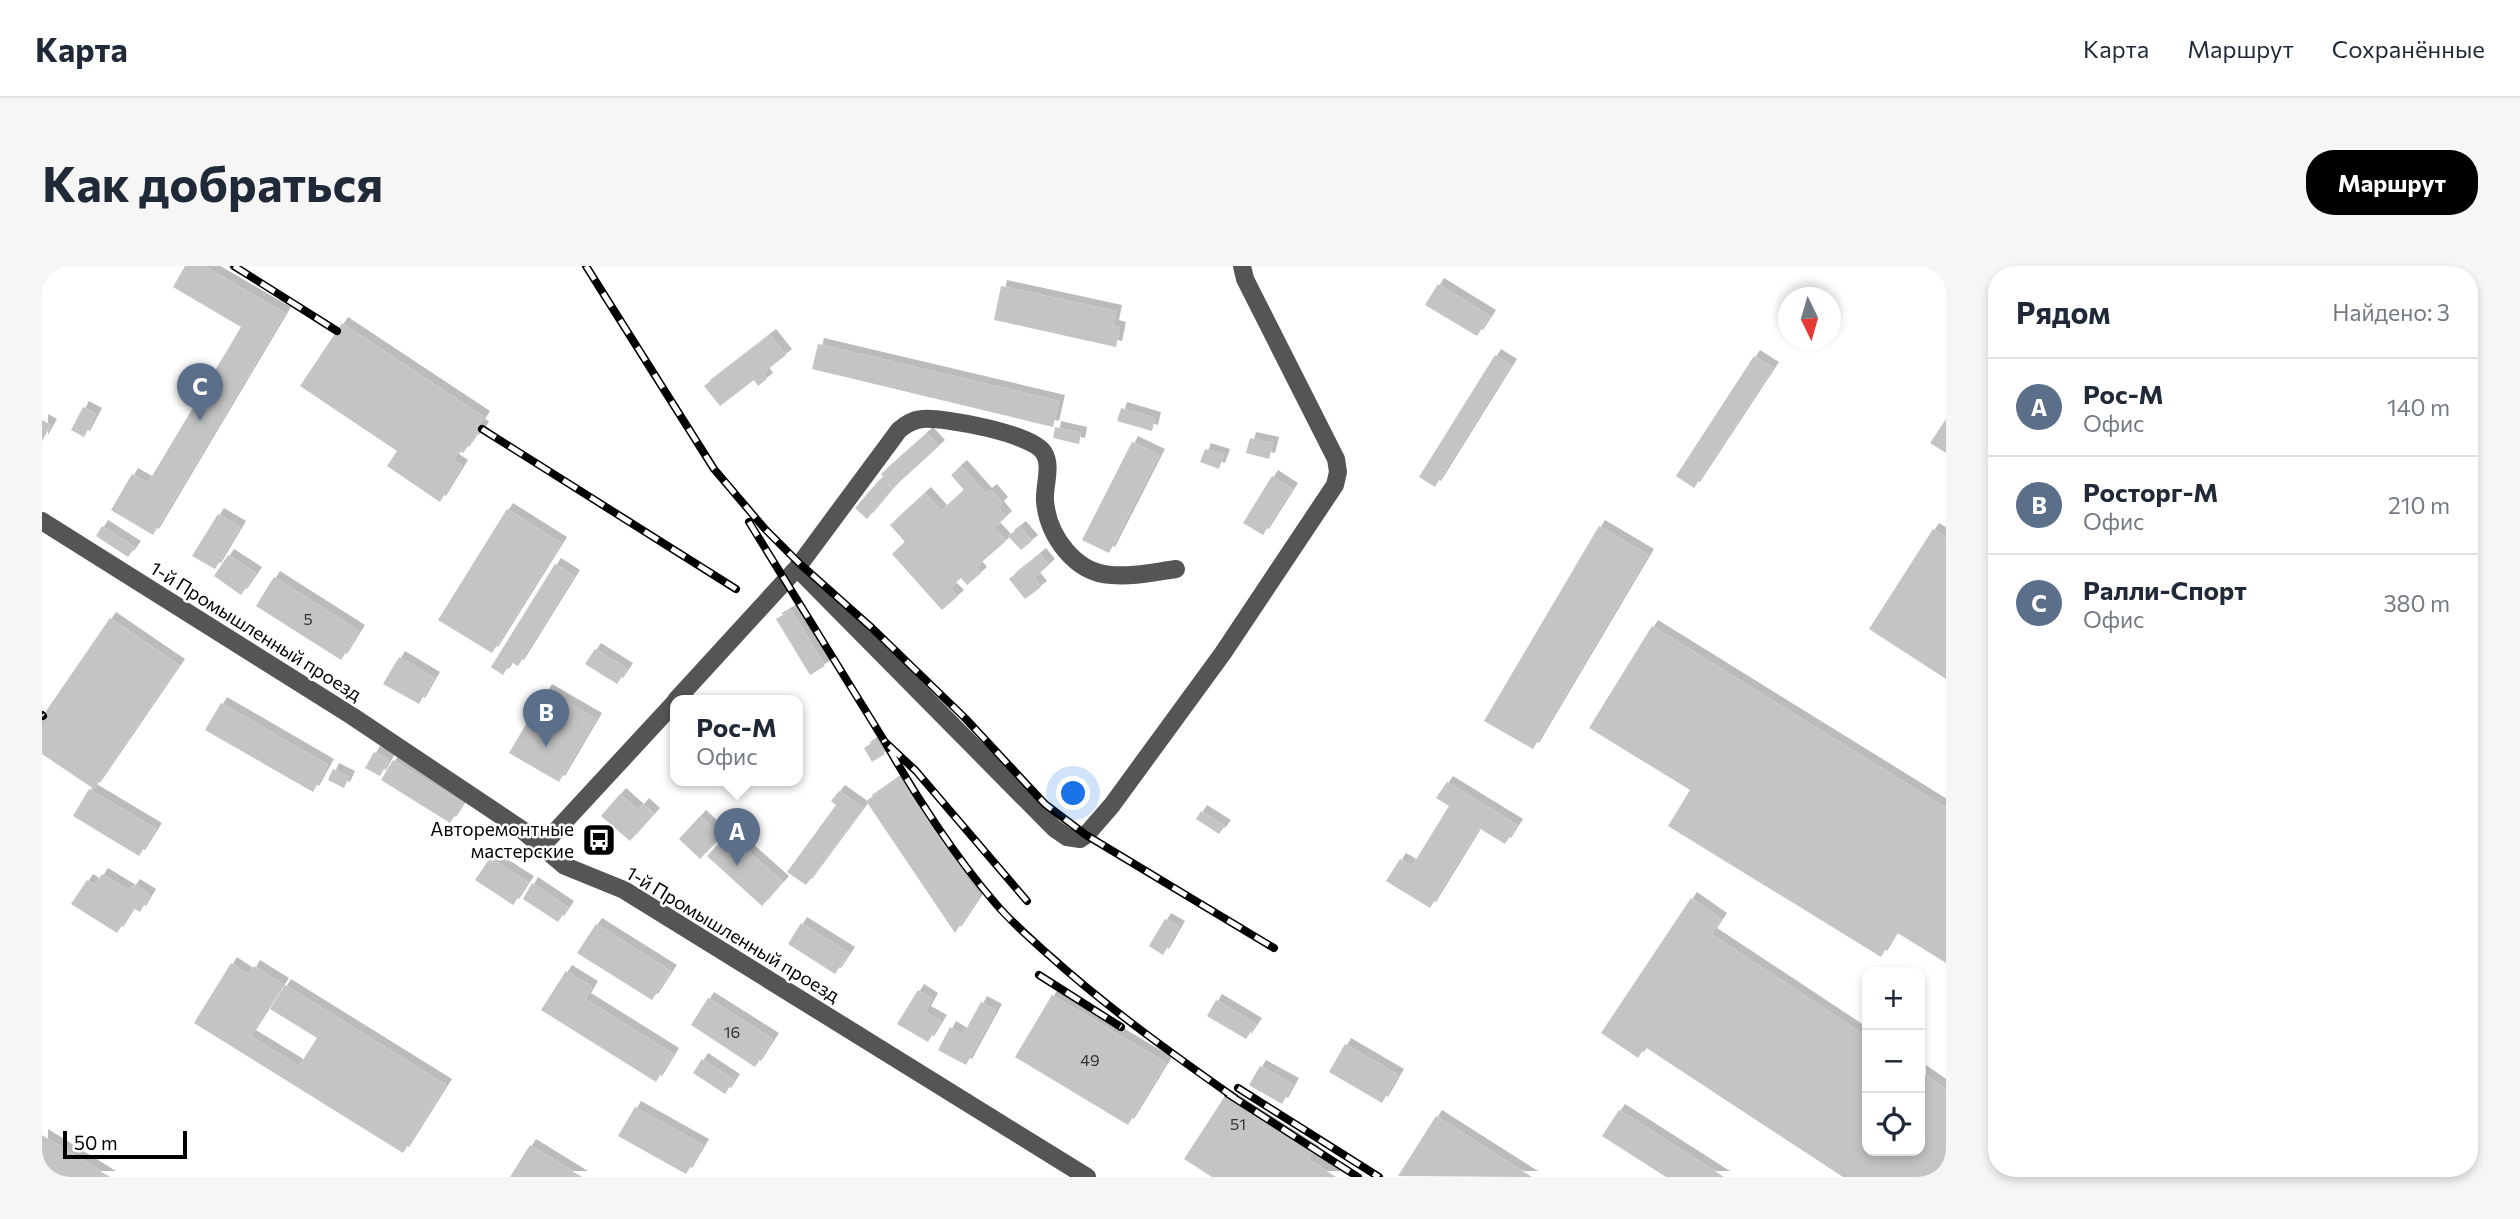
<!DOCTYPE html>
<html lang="ru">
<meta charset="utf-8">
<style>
:root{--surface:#fff;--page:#f6f6f7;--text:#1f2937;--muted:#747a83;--line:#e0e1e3;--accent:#000}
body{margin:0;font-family:Commissioner,sans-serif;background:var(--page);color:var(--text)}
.controls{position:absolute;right:21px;bottom:21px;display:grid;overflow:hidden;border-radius:14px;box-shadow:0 4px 10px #0003}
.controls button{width:63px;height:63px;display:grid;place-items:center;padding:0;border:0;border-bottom:2px solid var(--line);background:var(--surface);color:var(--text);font:35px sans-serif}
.compass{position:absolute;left:1736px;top:21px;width:63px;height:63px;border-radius:50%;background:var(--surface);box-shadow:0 4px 10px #0003;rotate:175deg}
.scale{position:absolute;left:21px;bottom:18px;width:124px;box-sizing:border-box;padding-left:7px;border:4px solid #000;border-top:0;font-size:19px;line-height:24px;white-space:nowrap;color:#000;-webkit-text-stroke:5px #fff;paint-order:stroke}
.you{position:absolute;left:1032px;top:528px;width:24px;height:24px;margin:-18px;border:5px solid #fff;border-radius:50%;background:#1a73e8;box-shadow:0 0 0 10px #1a73e833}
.badge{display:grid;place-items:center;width:46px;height:46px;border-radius:50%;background:var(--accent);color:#fff;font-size:23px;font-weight:700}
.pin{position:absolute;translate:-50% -58px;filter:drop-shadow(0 2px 4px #0008)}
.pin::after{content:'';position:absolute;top:37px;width:24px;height:21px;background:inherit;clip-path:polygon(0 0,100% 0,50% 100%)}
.popup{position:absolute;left:628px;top:429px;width:133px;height:91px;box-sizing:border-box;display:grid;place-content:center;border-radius:14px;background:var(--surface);filter:drop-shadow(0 2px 5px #0005);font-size:23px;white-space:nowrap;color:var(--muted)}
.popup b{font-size:26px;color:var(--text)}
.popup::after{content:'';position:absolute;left:50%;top:100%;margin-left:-14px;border:14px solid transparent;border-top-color:var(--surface)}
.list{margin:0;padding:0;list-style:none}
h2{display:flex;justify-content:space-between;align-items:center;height:91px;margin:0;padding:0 28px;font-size:30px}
h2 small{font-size:23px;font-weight:400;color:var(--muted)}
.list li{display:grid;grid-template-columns:46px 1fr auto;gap:21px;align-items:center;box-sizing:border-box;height:98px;padding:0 28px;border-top:2px solid var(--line)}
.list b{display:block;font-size:26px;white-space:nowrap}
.list p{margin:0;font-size:23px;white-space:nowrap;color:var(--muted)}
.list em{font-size:23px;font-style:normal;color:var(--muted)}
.icon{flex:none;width:38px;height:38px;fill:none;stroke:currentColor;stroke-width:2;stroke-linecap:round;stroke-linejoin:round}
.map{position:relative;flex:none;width:1904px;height:911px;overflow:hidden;border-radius:28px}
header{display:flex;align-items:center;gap:42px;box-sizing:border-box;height:98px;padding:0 35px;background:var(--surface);border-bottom:2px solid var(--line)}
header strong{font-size:33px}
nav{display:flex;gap:38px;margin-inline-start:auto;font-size:24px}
.intro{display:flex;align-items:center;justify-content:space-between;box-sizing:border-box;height:168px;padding:0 42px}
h1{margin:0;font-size:49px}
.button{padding:18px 32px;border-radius:28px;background:var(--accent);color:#fff;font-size:24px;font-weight:700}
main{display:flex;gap:42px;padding:0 42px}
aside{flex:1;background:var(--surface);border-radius:28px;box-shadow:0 4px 10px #0003}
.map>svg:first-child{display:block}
</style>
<header>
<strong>Карта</strong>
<nav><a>Карта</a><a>Маршрут</a><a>Сохранённые</a></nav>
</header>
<div class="intro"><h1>Как добраться</h1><a class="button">Маршрут</a></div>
<main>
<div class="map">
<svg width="1904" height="911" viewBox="0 0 1904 911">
<defs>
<filter id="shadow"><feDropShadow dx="6" dy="-6" stdDeviation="0" flood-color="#0004"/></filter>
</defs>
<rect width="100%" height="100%" fill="#fff"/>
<!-- building -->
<path fill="#c4c4c4" filter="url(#shadow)" d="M143,0H162L243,47L111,269L69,244L90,208L106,217L199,61L131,21Z
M1396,18L1448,50L1435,70L1383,39Z
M959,20L1074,45L1071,60L1078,62L1074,81L952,54Z
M300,57L442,151L437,159L441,161L437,169L435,167L421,187L417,185L411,194L420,200L398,236L345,200L355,185L258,120Z
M728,69L744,89L721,107L725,113L716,120L712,114L678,140L662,120Z
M776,78L1017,135L1011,161L770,103Z
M1453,89L1469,99L1393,221L1377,211Z
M1712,90L1731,102L1652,222L1634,210Z
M41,141L54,148L42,171L29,164Z
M1079,142L1113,152L1110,165L1075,155Z
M1904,153V187L1888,177Z
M0,154L9,159L0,175Z
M1013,161L1039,167L1037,178L1011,172Z
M885,167L897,180L851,222L825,253L813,242L838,213L851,222L839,208Z
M1208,172L1231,177L1227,193L1204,187Z
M1090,176L1117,189L1067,287L1040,274Z
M1163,183L1182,189L1177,203L1158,196Z
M919,200L944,228L949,224L960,237L956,241L964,251L952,262L964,275L934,301L939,307L925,319L919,312L908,322L916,330L900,344L850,288L863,276L848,259L883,227L899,245L922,224L909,209Z
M1230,210L1250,223L1221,269L1201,257Z
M465,243L519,277L450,387L396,354Z
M176,248L198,261L173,303L150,290Z
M60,260L93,281L86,291L54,270Z
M1557,260L1606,289L1491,483L1442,455Z
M978,261L990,275L979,284L966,270Z
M1891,263L1904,271V413L1827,363Z
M998,288L1007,299L992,312L999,321L983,333L967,313Z
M186,289L214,307L199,329L172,310Z
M513,298L532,310L476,400L469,396L461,409L449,401Z
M232,311L317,365L299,394L214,340Z
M749,344L783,400L768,409L734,353Z
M68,352L137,399L52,523L0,488V451Z
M1610,360L1904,542V697L1854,666L1839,691L1626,560L1648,524L1547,462Z
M553,383L585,403L575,418L543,398Z
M357,391L392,412L377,438L341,418Z
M504,424L554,453L517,516L467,487Z
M179,437L286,499L271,526L163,464Z
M834,474L843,488L830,496L822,482Z
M332,486L347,494L338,510L323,502Z
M351,494L421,537L408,557L339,514Z
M291,503L307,511L302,522L286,514Z
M857,512L937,631L913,667L824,535Z
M1405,516L1475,559L1463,578L1437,562L1388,642L1344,615L1358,593L1370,600L1407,540L1394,532Z
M47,523L114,563L97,590L31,550Z
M797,525L821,542L764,619L745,606L794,539L789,535Z
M578,528L596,544L601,538L612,548L588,575L559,550Z
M1159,545L1183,560L1177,568L1154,553Z
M658,550L680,570L658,593L637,573Z
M686,567L741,616L720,640L665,590Z
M448,592L486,616L471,639L433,614Z
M60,608L88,625L92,619L108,629L98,646L91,642L75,667L29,638L45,614L53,619Z
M490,617L526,641L516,656L481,633Z
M1649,632L1679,653L1669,668L1825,771V885H1878V805L1904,823V911H1801L1603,781L1596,792L1559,767Z
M1123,653L1137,661L1121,689L1107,680Z
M759,657L807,687L793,708L746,678Z
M554,658L629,705L610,734L535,687Z
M189,697L207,709L212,700L241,718L208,770L257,800L275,772L228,743L243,719L404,819L361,887L152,757Z
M524,705L550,721L543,733L631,788L614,816L499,744Z
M876,724L890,733L883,746L899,755L886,776L855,758Z
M1010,729L1124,797L1086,859L973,791Z
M666,732L731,773L713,801L649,759Z
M1174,734L1214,758L1204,773L1165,750Z
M939,736L954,744L924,799L896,784L908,761L921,769Z
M1303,778L1356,809L1340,837L1287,806Z
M660,793L692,814L683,828L651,807Z
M1218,800L1251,818L1240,838L1207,819Z
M1183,830L1271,886L1266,893L1294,911H1170L1142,893Z
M593,841L661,879L644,908L576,870Z
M1577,844L1682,911H1624L1560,870Z
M1394,850L1490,911L1356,910Z
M0,869L68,911H0Z
M488,879L540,911H468Z"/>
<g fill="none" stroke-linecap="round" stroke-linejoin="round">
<!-- minor -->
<path stroke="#555" stroke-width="18" d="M0,255L310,450L479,563L523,600L582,624L1045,911
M755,302L857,164C864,158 870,154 880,153C903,151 992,168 1002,187C1010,200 1002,220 1003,235C1006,270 1033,307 1069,309C1091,311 1112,306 1134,303
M634,434L755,302L1012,562L1025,571L1038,573L1044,569L1070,539L1181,387L1293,219L1296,206L1294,193L1203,13L1200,0
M499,581L634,435"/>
<defs>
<path id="rail" d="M192,0L295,65
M544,0L672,203L723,263L758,298L830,362L923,452L1003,538L1044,569L1232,682
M440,163L694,323
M707,256L843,476
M0,449L1,450
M985,635L874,505L843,476C873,529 914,592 954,638C970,657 989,673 1008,690C1066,742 1129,787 1193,832
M997,709L1079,761
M1196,822L1337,911
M1186,828L1316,911"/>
</defs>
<!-- rail casing -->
<use href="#rail" stroke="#000" stroke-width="8"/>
<!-- rail -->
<use href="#rail" stroke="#fff" stroke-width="5" stroke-dasharray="16" stroke-linecap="butt"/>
</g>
<!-- icons -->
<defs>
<symbol id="bus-square" viewBox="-11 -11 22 22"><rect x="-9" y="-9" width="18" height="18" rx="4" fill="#000" stroke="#fff"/><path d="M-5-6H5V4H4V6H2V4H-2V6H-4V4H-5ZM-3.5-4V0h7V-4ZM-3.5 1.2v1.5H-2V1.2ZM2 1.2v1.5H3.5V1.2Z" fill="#fff"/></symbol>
</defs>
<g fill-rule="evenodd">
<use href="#bus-square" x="538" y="555" width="38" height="38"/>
</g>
<g text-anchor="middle" stroke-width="5" stroke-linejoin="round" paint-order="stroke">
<!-- number labels -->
<g font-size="16" fill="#313131">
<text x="266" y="359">5</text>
<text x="690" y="772">16</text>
<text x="1048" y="800">49</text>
<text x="1196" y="864">51</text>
</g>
<!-- street labels -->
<g font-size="19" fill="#000" stroke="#fff">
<text transform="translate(214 365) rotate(32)" y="7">1-й Промышленный проезд</text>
<text transform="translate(691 668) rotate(31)" y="7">1-й Промышленный проезд</text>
</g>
<!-- poi labels -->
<g font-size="19" fill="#000" stroke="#fff" text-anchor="end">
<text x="532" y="570">Авторемонтные<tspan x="532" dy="22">мастерские</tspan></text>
</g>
</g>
</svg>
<div class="controls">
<button>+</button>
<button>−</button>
<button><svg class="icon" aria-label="locate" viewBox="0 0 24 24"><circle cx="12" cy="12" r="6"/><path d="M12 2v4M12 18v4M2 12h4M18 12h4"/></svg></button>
</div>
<svg class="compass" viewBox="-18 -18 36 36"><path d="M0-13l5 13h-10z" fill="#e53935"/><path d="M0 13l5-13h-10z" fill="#747a83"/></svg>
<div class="scale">50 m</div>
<div class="you"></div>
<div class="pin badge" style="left:695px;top:600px;background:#5c6f8a">A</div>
<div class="popup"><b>Рос-М</b>Офис</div>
<div class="pin badge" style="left:504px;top:481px;background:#5c6f8a">B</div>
<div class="pin badge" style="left:158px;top:155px;background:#5c6f8a">C</div>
</div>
<aside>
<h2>Рядом<small>Найдено: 3</small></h2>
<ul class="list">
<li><span class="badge" style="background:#5c6f8a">A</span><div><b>Рос-М</b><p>Офис</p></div><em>140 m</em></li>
<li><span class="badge" style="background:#5c6f8a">B</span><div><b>Росторг-М</b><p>Офис</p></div><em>210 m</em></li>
<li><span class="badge" style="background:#5c6f8a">C</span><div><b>Ралли-Спорт</b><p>Офис</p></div><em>380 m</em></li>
</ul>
</aside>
</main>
